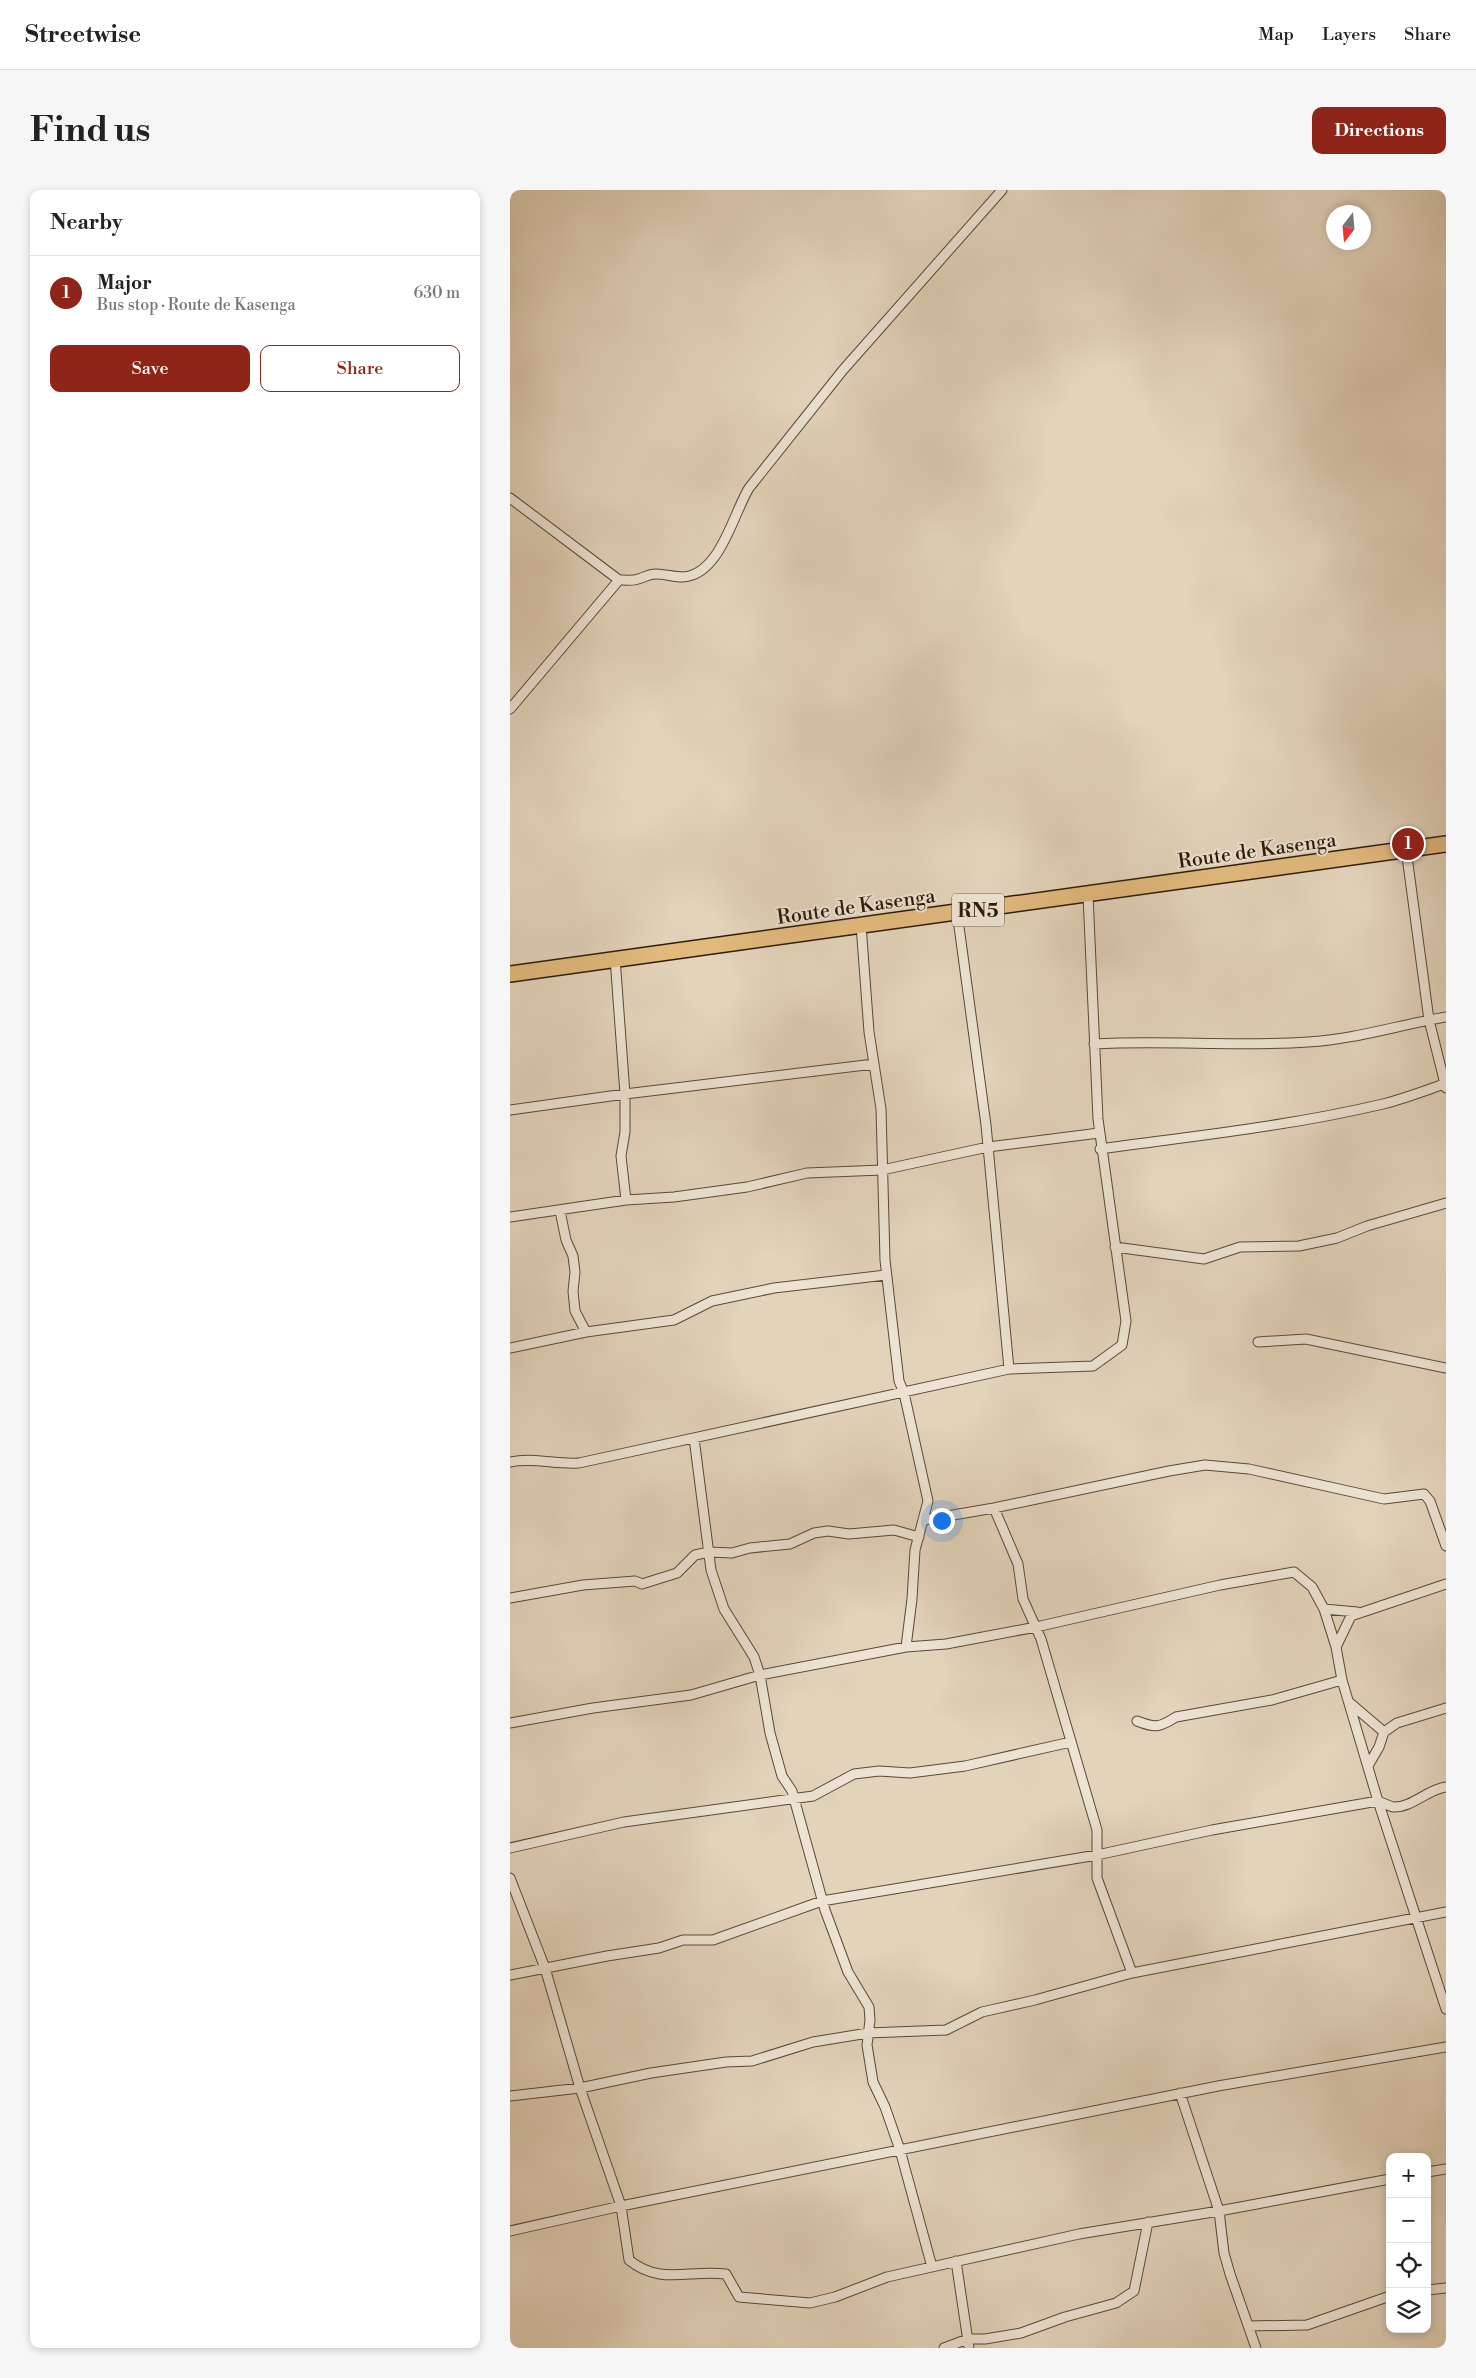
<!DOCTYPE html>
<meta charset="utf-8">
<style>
:root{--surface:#fff;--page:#f6f6f6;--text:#222;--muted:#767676;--line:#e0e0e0;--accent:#8f2418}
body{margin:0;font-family:"Libre Bodoni",serif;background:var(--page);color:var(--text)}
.controls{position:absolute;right:15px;bottom:15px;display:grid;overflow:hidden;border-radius:10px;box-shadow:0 2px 8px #0003}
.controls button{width:45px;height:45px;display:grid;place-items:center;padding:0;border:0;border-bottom:1px solid var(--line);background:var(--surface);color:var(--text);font:25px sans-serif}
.compass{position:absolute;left:816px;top:15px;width:45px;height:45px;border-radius:50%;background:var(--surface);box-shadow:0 2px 8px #0003;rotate:196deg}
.you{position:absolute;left:431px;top:1330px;width:18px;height:18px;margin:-12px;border:4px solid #fff;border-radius:50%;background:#1a73e8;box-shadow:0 0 0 8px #1a73e833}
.badge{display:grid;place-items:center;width:32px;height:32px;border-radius:50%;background:var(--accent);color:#fff;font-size:16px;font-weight:700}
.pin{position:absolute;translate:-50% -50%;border:2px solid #fff;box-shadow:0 1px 5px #0006}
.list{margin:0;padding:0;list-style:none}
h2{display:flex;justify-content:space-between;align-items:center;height:65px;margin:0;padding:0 20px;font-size:21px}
h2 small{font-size:16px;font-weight:400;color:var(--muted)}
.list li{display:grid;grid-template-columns:32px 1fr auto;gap:15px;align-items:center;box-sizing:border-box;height:75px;padding:0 20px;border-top:1px solid var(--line)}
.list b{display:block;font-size:19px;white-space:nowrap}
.list p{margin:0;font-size:16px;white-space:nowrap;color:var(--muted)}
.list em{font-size:16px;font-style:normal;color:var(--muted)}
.actions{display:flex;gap:10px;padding:15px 20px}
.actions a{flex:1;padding:11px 0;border:1px solid var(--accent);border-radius:10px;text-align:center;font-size:18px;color:var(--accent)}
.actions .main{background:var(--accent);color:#fff}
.icon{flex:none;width:28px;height:28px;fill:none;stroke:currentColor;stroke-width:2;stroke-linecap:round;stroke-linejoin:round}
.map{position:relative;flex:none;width:936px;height:2158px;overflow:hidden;border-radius:10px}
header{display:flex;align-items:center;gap:30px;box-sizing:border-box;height:70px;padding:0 25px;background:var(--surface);border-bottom:1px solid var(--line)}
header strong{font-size:24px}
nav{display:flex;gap:28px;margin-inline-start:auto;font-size:18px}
.intro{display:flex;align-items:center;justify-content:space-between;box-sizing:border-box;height:120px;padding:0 30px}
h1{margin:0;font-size:35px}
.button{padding:12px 22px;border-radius:10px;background:var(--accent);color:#fff;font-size:18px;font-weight:700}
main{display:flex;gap:30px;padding:0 30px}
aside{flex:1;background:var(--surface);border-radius:10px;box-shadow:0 2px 8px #0003}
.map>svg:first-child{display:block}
</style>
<header>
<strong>Streetwise</strong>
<nav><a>Map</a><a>Layers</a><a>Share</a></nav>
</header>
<div class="intro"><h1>Find us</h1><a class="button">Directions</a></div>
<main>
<aside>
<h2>Nearby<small></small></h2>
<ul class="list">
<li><span class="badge">1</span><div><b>Major</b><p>Bus stop · Route de Kasenga</p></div><em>630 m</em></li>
</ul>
<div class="actions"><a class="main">Save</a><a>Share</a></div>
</aside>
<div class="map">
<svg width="936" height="2158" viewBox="0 0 936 2158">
<rect width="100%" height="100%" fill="#e3d3bb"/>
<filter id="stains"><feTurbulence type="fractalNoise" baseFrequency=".004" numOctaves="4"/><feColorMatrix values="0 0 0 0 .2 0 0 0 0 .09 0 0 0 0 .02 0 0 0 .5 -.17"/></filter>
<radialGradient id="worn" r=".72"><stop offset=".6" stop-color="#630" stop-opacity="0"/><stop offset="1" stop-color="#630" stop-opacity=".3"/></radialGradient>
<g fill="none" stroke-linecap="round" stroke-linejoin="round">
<defs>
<path id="street" d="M0,308L109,390
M0,519L109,390C115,390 123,391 128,389C135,387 139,384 146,384C155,384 164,387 173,387C210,385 223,324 239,298L333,180L492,0
M896,659L919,830L936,898
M447,722L476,935L499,1179
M351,735L359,842L371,919L375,1070L389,1191L394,1203L418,1311L405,1360L402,1409L396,1457
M584,854C655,850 727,857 798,852C846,849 889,835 936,827
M0,920L115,904L364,874
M590,959C685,946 780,936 873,914C893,909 914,901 934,894
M116,1010L164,1007L237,997L297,983L372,980L478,957L589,943
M50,1021L56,1050L63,1066L65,1082L63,1101L65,1121L76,1142
M0,1027L116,1010L111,966L115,942V904L105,768
M605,1057L694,1069L730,1057L789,1056L827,1048L857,1036L936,1013
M748,1152L796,1149L936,1178
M0,1158L76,1142L164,1130L202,1111L264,1098L376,1085
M184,1248L201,1380L214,1419L244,1467L250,1485L260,1543L272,1586L282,1601L315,1720L338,1782L359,1817L360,1830L357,1855L363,1892L375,1917L390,1960L422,2077
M0,1272C24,1267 46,1275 69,1273L499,1179L583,1176L612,1155L616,1131L588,929L578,705
M484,1318L508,1374L513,1409L531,1449L587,1640V1688L622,1783
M414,1330L484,1318L659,1281L695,1275L739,1279L874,1309L914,1304L920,1311L936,1356
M936,1394L841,1426L826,1457L832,1490L868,1611L936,1819
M0,1408L73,1395L125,1391L132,1394L167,1383L185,1365L199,1362L222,1363L240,1358L280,1354L304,1343L318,1341L339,1344L384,1340L409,1347
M814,1419L847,1422
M840,1513L874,1542
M627,1531C645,1538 649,1538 666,1527L762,1510L832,1490
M0,1533L83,1518L181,1505L250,1485L396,1457L436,1454L526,1437L710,1395L784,1382L802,1397L814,1419L826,1457
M858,1576L869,1557L874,1542L887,1533L936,1518
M0,1658L114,1632L303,1606L344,1584L369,1581L400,1583L455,1576L561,1552
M0,1688L35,1778L70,1898L111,2016L119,2070C151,2096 179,2079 216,2084L229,2107L300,2113L325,2107L377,2087L569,2044L709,2021L880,1989
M0,1785L97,1766L149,1758L173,1750H203L312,1711L587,1665L702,1640L868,1611C873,1613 879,1616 883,1617C902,1618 918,1599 936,1597
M670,1903L709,2021L714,2063L720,2084L746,2158
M0,1906L70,1898L141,1883L216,1872L242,1871L303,1852L358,1843L436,1840L472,1822L525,1810L622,1783L936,1722
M917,1982L936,1979
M0,2041L111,2016L708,1896L936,1857
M446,2071L459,2158
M917,2100L936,2098
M738,2136L797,2135L880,2106
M434,2158L458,2149H475L511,2143L555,2127L606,2113L624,2101L638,2032"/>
<path id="highway" d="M0,784L936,654"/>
</defs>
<!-- street casing -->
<use href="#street" stroke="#5a4934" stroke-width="11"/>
<!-- highway casing -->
<use href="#highway" stroke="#2d1b07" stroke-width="18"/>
<!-- street -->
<use href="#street" stroke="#ede2d3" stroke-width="9"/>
<!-- highway -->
<use href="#highway" stroke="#e2ba7e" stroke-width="15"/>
</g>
<g text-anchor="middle" stroke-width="4" stroke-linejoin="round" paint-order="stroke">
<!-- shield labels -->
<rect fill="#ede2d3" stroke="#675744" stroke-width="1" x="442" y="703.5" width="52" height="33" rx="4"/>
<g font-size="19" font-weight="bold" fill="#2d1b07">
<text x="468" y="727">RN5</text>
</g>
<!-- street labels -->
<g font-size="20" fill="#2d1b07" stroke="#ede2d3">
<text transform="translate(747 660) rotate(-8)" y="7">Route de Kasenga</text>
<text transform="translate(346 716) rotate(-8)" y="7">Route de Kasenga</text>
</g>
</g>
<rect width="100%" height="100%" filter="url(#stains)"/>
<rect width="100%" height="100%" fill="url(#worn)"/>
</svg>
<div class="controls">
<button>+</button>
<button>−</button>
<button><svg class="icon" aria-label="locate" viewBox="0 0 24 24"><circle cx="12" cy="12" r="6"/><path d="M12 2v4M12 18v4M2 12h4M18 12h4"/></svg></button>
<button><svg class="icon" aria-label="layers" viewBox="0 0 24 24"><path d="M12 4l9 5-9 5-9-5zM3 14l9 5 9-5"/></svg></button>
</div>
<svg class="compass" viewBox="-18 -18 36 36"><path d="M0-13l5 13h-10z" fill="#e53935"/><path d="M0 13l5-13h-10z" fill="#767676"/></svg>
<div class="you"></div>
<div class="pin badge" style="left:898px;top:654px">1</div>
</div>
</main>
